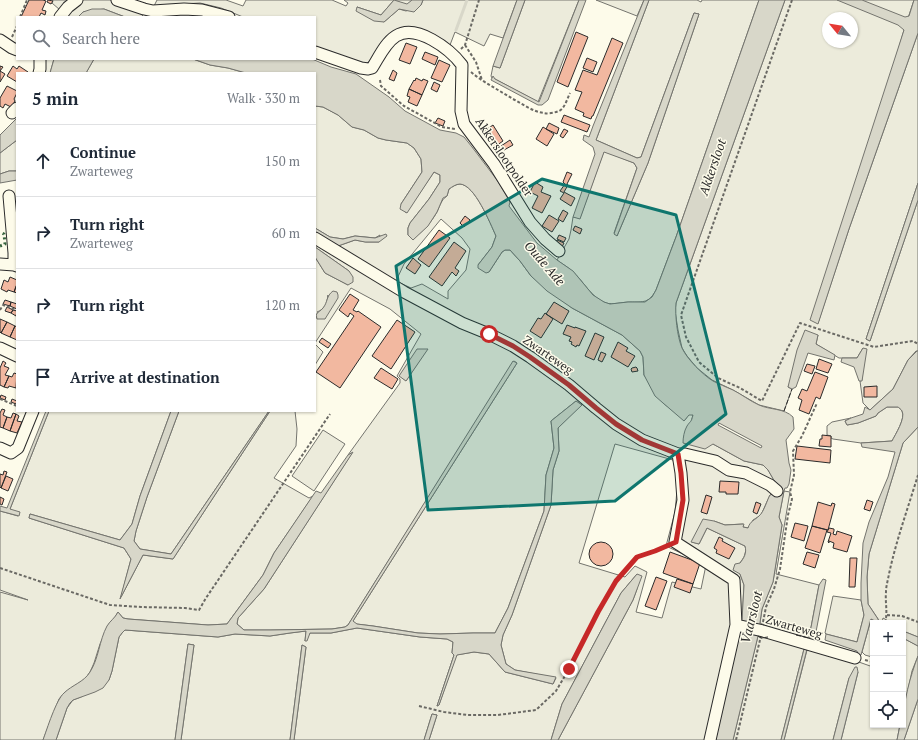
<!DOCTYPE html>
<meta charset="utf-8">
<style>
:root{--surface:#fff;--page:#f6f6f7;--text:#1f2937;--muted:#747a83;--line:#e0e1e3}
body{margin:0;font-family:"PT Serif",serif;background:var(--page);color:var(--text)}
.controls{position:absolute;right:12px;bottom:12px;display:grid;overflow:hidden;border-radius:0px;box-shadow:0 1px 3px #0004}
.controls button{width:36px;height:36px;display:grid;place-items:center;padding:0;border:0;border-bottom:1px solid var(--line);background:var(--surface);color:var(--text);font:20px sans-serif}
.compass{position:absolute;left:822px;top:12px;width:36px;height:36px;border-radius:50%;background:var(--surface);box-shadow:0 1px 3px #0004;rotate:300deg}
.stop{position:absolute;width:12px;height:12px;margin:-9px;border:3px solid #c62828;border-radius:50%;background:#fff}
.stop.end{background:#c62828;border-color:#fff;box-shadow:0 1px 4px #0008}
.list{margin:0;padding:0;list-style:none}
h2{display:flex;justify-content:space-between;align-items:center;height:52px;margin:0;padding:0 16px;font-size:17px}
h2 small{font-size:13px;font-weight:400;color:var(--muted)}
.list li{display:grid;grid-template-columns:26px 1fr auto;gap:12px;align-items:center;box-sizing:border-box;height:72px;padding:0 16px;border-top:1px solid var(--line)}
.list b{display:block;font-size:15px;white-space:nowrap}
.list p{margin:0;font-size:13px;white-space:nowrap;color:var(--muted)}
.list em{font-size:13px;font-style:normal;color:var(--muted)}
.icon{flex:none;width:22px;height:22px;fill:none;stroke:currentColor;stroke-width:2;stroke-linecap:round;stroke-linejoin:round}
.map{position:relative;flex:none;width:918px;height:740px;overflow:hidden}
.search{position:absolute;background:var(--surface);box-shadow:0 1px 3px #0004;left:16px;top:16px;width:300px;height:44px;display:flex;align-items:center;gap:10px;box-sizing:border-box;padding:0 14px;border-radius:0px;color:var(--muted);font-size:15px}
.panel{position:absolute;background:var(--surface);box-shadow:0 1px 3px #0004;left:16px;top:72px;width:300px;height:340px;border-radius:0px}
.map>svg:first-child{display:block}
</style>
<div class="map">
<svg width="918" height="740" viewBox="0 0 918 740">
<rect width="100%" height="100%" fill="#fdfbea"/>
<!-- green -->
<path fill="#ecebdb" stroke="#74746e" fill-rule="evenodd" d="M53,0H68L60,10L52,3Z
M81,0H110L134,9L146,12L142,16L145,17H125L104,9L83,12L78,17H63Z
M157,0H226L243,6L246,0H332L346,6L348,3L344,0H412L407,5L394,0L381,15L357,7L384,22L399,9L406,11L421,5L423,0H517L503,38L490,34L484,46L455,32L450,45L435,36L408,28L395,30L385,40L372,60L365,64L315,50V17H243L221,8L200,3L165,5L153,8Z
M525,0H579L538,102L495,79L493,77L492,78L491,76L493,66L500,68Z
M596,0H644L637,16Z
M649,0H697L701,2L702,0H759L676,237L656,290C649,303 644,302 630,302C622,302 613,305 606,303C591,298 583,280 572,271C568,267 562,264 557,260L569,239L571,230L573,217L580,218L604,151L634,163L637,168L614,233L617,236L648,163L699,14L694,13L641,157L637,158L596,140Z
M785,0H914L904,30L818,323L849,229L918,33V183L866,339L870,341L918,200V351H916L908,360L893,389L870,410L863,403L860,381L862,380L863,348L857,358H839L816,344L818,335L788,387L792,389L784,411L759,405L733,390L712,380L697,368L687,356L682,348L678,330L675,311L676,303ZM828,18H852V42H828Z
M44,59H54L50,73H42Z
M94,59H193L210,65L228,68L246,73H86Z
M315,106L323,107L338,115L352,127L364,130L378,138L386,140L407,143L414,148L421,159L422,172L401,204L406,213L434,172L440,175V182L429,199L410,223L408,228V235L413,239C422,232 431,223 437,212C440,206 441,200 447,196L449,189C452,187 456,184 460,184C475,185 490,223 496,236L492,247L478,265L489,272L502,252L505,250H510L520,261L531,276L572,308L622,335L640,351L643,357L644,375L663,403L685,420L689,414L693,415L691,422L713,444L744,461L763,465L768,470L775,482L778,492L770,495L761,515L753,520L749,528L743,527V524L725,525L714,521L692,542L699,544L707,528L745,546L746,550L744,557L740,563V574L744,585L742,620L714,740H558L633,600L637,589V574L621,593L562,704L551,740H429L437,715L432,714L424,740H294L306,647L302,645L290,740H181L194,645L188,644L175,740H56L67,708L73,700L81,697L109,680L112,671L119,637L122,633L125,630L218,637L235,634L270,636L290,633L306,631L305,641L310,633H331L357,628L420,637L447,639L453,642L452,653L454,655L437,706L439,705L456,655L474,652L489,654L505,672L553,684L556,678L515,670L506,664L501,645L503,635L512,615L551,505L553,470L559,451L558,428L581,405L576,401L551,421L554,448L546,475L544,511L508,608L495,633H473L440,634L418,633L373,626L356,624L353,621L517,363L514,361L348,625L345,627L332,629L271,630H244L237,624L238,618L264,589L352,453L348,455L400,383V379L397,376L421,334L390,309L351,288L315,343V257L325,273L348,285L349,271L315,247V232L338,246L355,240L366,242H379L380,235L375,238L355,236L343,239L330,237L315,228ZM441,219L462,238L470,249L466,270L448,291V299L422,284L411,288L396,281L404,264ZM328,295L325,319L317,312C325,309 327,303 328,295ZM427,349L406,381L400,376H399ZM615,444L673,460L678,479L675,512L666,546L706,565L701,589L672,582L662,618L636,612L647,572L635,566L625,577L579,563Z
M17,140V171H9L0,174V153Z
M315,344L323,352L315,365Z
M887,407H898C898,407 902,410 902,411C906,418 895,435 892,441L861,443L833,439L831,438V436L827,435V426L832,422L851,418L845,421L847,425L858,423L876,416L878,413Z
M49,411H171L140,496L132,524L120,540L30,514L29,518L124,548L131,559L121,597L143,555L173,559L270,411H295L297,429L296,446L274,478L309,498L313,496L274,553L263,575L227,624L208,625L128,619L123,618L118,612L114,619L110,622L100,644L94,663L90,672L85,679L64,693L59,699L43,740H0V592L28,600L0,590V511L18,516L10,509Z
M179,411H269L171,554L140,549L134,541L136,531L147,497Z
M918,427V637L903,631V623H892L883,618L882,623H873V654L872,657L865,655L862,652L871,619L879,623L878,619L868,604L867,577L869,554L903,443Z
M323,430L345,444L314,491L292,476Z
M784,491L790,492L776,574L819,585L809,638L775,630L760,623L762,609L773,582L782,525L779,517Z
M833,596L861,600L864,615L857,642L826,634L825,633Z
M758,636L761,638L775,637L856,661L873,667V725H900L897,740H841L858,672L849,678L833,740H784L807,650L804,649L781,740H733Z
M903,638L918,646V656L912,671L903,713Z
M918,699V740H904Z"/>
<!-- water -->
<path fill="#d8d7c9" stroke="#74746e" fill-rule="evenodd" d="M394,0L407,4L412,0H423L421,5L414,12L399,9L384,22L374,21L356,11L357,7L381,15Z
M517,0H525L500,68L493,66Z
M579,0H586L548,100L542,105H538L491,80L493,76L495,79L539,102Z
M644,0H649L596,140L637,158L641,157L694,13L699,14L648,163L617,236L614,234L637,168L634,163L604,152L580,219L573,217L595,154L593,147L583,140L584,135L589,137L593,126Z
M759,0H785L676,303C675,315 677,336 682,348C687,359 703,375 713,381C719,384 726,387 733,390C741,394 750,401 759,405C770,410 784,408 793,417L794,429L786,440L789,463L791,470L789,484L787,488H785L784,491L779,517L782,525L773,582L762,609L758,636L733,740H714L742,620L744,585L740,574L733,570L735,564L740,563C744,558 747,553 745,546L707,528L699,544L691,542L703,519L714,521L725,525L744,524L743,527L748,528C750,521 755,520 759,516C764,512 767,500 770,495L778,492L775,482L768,470L763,465L744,461L713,444L705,449L683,443C683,438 684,431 687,426C691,420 691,423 693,415H689L684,421L663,403L655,396L644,375L643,357L640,351L622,335L572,308L547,291L531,276L520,261L510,250H505L502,252L489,272L486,273L478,268V265L492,247L496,236C490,223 475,185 460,184C456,184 452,187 449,189L447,196L443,198L437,212L428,226L413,240L408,235V228L410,223L429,199L440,182V175L434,172L407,213L400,209L401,204L422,172L421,159L414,148L407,143L386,140L378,138L364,130L352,127L338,115L323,107L315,106V73H246L228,68L210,65L193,59H312L331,67L356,74L389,97L405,111L440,130L456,133L464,137L472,147L497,180L510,202L509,206L537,243L557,260L573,271L593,295L604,302L610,304L628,302H645L652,297L656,290L676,237ZM719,423L762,446L761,448L718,425Z
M837,0H862L905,17L909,16L914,0H918V33L849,229L818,324L810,320L904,30L898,25Z
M92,9H104L125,17H78L83,12Z
M54,59H94L86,73H50Z
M17,118V140L0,153V135Z
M9,171H17V180L0,183V174Z
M918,183V200L870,341L866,339Z
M315,228L330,237L343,239L355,236L375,238L386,234L387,236L379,242H365L355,240L338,246L315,232Z
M315,247L349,271L353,277V282L348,285L325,273L315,257Z
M333,291L337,292L338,295V298L325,319H317L316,315C318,311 320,312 323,308C328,302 326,296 333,291Z
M805,330L818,335L816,344L835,355L834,360L808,353L796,387L792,389L788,387L797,350Z
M863,348L867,349L862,381H859L854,367L841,362L842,358H857Z
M417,349H428L406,381L399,376Z
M917,351H918V427L903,443L869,554L867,577L868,604L878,619L879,623L871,619L861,655L858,654L857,651L825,640L826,634L857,642L864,615L861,600V583L863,543L869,522L888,477L895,452L862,447L861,443L892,441C895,435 906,418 902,411C902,410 898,407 898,407H887L878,413L876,416L858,423L847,425L845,421L851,418L863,414L865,407L870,410L893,389L908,360Z
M513,361L517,363L353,621L357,624L373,626L418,633L440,634L473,633H495L508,608L544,511L546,475L554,448L551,421L576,401L582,405L558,428L559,451L553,470L551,505L512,615L503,635L501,645L506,664L515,670L556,677L553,684L505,672L489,654L474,652L457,655L439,705L437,706L454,655L452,653L453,642L447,639L420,637L357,628L331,633H310L307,641H305L306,631L290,633L270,636L235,634L218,637L125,630L122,633L119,637L112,671L109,680L103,688L95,692L73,700L70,703L67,708L56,740H43C47,729 56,700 64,693C72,685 84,682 90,672C99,658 99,641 107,626C110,621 115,618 118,612L123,618L128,619L208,625L227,624L263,575L274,553L316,491L321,493L348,455L353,452L264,589L238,618L237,624L244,630H271L332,629L345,627L348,625Z
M46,411H49L10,509L20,512L19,516L0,511V506L7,508Z
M171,411H179L147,497L136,531L134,541L140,549L171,554L269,411H270L173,559L143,555L120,599L131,559L124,548L29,518L30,514L120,540L132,524L140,496Z
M637,574L642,576L633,600L558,740H551L562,704L621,593Z
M823,579L826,580L815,637L809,638L819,585Z
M903,631L918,637V646L903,638Z
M188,644L194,645L181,740H175Z
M302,645L306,647L294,740H290Z
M804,649H807L784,740H781Z
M918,656V699L904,740H897L900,725H903C903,702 910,677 918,656Z
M855,667H857L858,672L841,740H833L849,678Z
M432,714L437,715L429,740H424Z"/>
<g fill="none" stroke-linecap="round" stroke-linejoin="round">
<!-- stream -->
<path stroke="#d8d7c9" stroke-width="3" d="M456,30L467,0"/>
</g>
<!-- building -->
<path fill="#f2b8a0" stroke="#2b2b2b" d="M29,0H43L46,1L42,10L46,11L45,15L41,13L39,17H21Z
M48,0L53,1L51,4L47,2Z
M576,32L588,37L568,87L557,82Z
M612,38L623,43L593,116H592L591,119L583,116L584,113L575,109L582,92L575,90L583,70L597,75Z
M406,43L417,47L410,64L399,60Z
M425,52L438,57L435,65L422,59Z
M587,58L597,62L593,72L583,68Z
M439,60L450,65L442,82L431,78Z
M0,66L3,67L0,71L5,74L0,82Z
M13,66L17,69L19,66L28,72V73H17V82L7,76Z
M393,70L397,73L394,81L389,79Z
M416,78L422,81L423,79L428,81L422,95L409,89L414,80L415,81Z
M434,82L440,85L437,92L431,89Z
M7,86L17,91V93L14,99L15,101L12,106L11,107L5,104L3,108L0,106V98Z
M409,89L422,95L417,106L408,102L410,97L407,96Z
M564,115L590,125L587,132L561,122Z
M438,118L445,121L443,126L435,123Z
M549,123L559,128L557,134L546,129Z
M493,125L503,141L493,148L483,132Z
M543,127L554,134L547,146L536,139Z
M564,129L568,131L563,138L560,136Z
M510,140L513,145L504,150L501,146Z
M567,172L572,174L567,184L568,185L564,192L575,198L571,206L560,199L564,193L560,191L565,184L563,182Z
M535,182L543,187L541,192L551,196L542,213L532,208L538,196L530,192Z
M563,210L568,213L563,222L558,219Z
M549,215L559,221L552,232L542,226Z
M465,216L470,220L464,227L460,223Z
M575,226L582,229L580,234L573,230Z
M439,230L450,238L429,267L418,259Z
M559,235L566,238L564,242L557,239Z
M557,240L564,243L562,247L555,244Z
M454,242L466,251L455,268L459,271L456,276L452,272L442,286L429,277Z
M413,258L421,265L415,274L406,268Z
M10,277L17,280V284L14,292L8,290L7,292L1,289L4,280L8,282Z
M17,284V293L14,292Z
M350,294L359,300L353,310L357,312L358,311L381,327L340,388L316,372L354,316L350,313L348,317L339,310Z
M5,300L11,302L10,306L3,304Z
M11,302L17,304V309L10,306Z
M554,302L569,311L562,324L546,314Z
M7,307L13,310L11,313L5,311Z
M13,310L17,311L16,316L11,313Z
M545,313L553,319L541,338L530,331L538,318L541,319Z
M0,319L7,322L1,333L0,332Z
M397,320L415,332L391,369L372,356Z
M7,322L15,326L10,337L1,333Z
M567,325L575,328V327L586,331L579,346L577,345L576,347L571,344L572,342L569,341L571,337L563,334Z
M15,326L17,327V340L10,337Z
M595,333L604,337L594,360L585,356Z
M322,338L331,344L328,348L319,342Z
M618,342L628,348L626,351L635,356L628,367L611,357Z
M601,352L606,354L602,362L598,360Z
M819,359L832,364L828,373L816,369Z
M3,361L6,363L4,366L9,368L5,375L9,376L4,387L0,385V368Z
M807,364L815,366L812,374L804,371Z
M636,367L637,368L638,371L632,372L631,369L632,368Z
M381,368L398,379L392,389L374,378Z
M815,372L828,377L820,399L816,397L809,414L799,410L802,400L798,398L802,389L807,391Z
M14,373L17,374L16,388L9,386L8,388L4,387L9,376L12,377Z
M877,386V397H864V387Z
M1,395L6,397L5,400L0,398Z
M12,399L17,401L16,404L11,402Z
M2,409L5,410L3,415L7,417L3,428L0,427V413Z
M13,413L16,414L10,431L3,428L7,417L11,418Z
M16,414L19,416L17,421L22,422L17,433L10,431Z
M822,435L831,436V447L819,446L820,439H822Z
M797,446L831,450L830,463L795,459Z
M4,471L7,472L1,488L0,487V474L3,475Z
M6,476L13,479L8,491L1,488Z
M720,481L739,482L738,494H726V492H719Z
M706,495L712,497L707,514L701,512Z
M0,497L4,499L2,505L0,504Z
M867,500L873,502L870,511L864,509Z
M756,502L761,504L757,514L753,512Z
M818,502L831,506L832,503L835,504L828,530L812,526Z
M795,523L808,526L804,541L791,537Z
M812,526L827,530L820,553L805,548Z
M829,528L834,529V531L833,534L836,535L837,531L852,536L847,552L833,548L834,543L829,541V543L828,542L831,533L827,532Z
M719,537L723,539L722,541L735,548L729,559L716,553L717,550L714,548Z
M589 554a12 12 0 1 1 24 0a12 12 0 1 1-24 0Z
M670,552L700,563L693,584L663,573Z
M807,552L819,555L815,568L803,564Z
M850,558H857L855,587H849Z
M656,577L667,581L656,610L645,606Z
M677,579L693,584L690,593L674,587Z"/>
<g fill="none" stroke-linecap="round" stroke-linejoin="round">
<defs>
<path id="minor" d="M117,0L144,9L153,11L184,9L202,10L229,17
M60,17L68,7L77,0
M0,40L12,48L17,50
M315,52L361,68L368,69L372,68C379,57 385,43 396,36C416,23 450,49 462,65L461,111L464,124L494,164L530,222L545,239L559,251
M39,73L40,69V59
M12,113L17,108
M9,196L14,253V265
M315,238L404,292L462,323L489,334L513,346L530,357L569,385L596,408L616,424L642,440L678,454L681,473L683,500L675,542L734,580L736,625L710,740
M0,264L14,265L17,266
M0,348L17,356
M0,448L11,453L18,448L33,411
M678,454H685L715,461L729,470L746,473L770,485L777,491
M736,625L763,631L855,658"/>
</defs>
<!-- minor casing -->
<use href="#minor" stroke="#2b2b2b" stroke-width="13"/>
<!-- path -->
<path stroke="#6a6964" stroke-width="2" stroke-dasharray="3 2" stroke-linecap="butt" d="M792,0L681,315L686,337L699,362L718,378L740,388L762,401L800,323L874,347L913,341L918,344
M20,17L27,0
M12,37L17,26
M465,45L476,62L482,80
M461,49L465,45L479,0
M471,72C484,83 499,90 513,99C523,104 533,112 544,113C548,114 554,113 559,111C565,108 567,99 570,93
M380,80L381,86L404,106L442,127L455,129
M0,310L3,305L17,310
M0,399L17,406
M0,568L110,605L141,607L185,608L199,610L206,598L330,414
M887,615L902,616L918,622
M763,622L766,607L774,589L780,569L788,515L792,499L790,492L794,475L793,451L802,436L817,403
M885,623C888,612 885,603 886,592C886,586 888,580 889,574C896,541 908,508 918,475
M865,660L873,662
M419,706L444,712L468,715H498L536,710L556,691L569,669L597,612L617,581L637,557L655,551L667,546
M736,740L760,640"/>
<!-- minor -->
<use href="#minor" stroke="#fdfbea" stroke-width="11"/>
<!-- hedge -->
<path stroke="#34623c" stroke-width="3" stroke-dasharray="2 3" stroke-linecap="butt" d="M0,246L5,244L4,234L2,233"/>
<!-- fence -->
<path stroke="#2b2b2b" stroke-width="1" stroke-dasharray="5 2" stroke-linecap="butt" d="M784,411L792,389
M796,635L809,638
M758,636L761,638L768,637"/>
</g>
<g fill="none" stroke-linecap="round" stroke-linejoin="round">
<!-- route -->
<path stroke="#c62828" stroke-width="5" d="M489,334L513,346L530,357L569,385L596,408L616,424L642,440L678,454L681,473L683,500L676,542L655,551L637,557L616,581L598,612L569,669"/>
</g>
<!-- marked area -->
<path fill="#0f766e" fill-opacity="0.2" stroke="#0f766e" stroke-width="3" stroke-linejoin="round" d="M542,179L676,215L726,414L615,501L428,510L396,266Z"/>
<g text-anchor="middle" stroke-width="3" stroke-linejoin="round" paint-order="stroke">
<!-- street labels -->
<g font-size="12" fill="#2b2b2b" stroke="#fdfbea">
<text transform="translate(504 157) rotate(56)" y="4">Akkerslootpolder</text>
<text transform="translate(548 355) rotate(35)" y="4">Zwarteweg</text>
<text transform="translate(794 627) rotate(16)" y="4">Zwarteweg</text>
</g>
<!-- water labels -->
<g font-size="13" font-style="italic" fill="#2b2b2b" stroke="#fdfbea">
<text transform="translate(712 167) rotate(-71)" y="5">Akkersloot</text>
<text transform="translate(545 263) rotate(49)" y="5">Oude Ade</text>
<text transform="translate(751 617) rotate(-76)" y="5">Vaarsloot</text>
</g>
</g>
</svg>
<div class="controls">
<button>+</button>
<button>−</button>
<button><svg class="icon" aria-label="locate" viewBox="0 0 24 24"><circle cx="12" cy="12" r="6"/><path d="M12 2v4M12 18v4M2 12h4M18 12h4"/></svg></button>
</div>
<svg class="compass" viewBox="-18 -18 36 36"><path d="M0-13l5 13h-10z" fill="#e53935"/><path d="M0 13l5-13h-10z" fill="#747a83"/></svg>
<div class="stop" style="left:489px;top:334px"></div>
<div class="stop end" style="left:569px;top:669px"></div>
<div class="search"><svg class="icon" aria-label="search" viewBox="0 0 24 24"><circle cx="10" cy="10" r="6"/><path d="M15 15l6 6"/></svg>Search here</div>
<section class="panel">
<h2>5 min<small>Walk · 330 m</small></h2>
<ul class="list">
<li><svg class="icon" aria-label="ahead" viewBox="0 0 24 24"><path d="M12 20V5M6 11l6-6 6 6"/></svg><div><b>Continue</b><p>Zwarteweg</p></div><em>150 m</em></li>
<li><svg class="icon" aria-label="right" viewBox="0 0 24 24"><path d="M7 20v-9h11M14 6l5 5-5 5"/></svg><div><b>Turn right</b><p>Zwarteweg</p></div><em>60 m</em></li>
<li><svg class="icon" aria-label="right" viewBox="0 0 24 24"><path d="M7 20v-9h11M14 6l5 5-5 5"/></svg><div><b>Turn right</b></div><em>120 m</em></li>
<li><svg class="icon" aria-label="arrive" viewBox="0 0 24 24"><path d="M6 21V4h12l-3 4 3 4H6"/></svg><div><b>Arrive at destination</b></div></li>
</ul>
</section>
</div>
